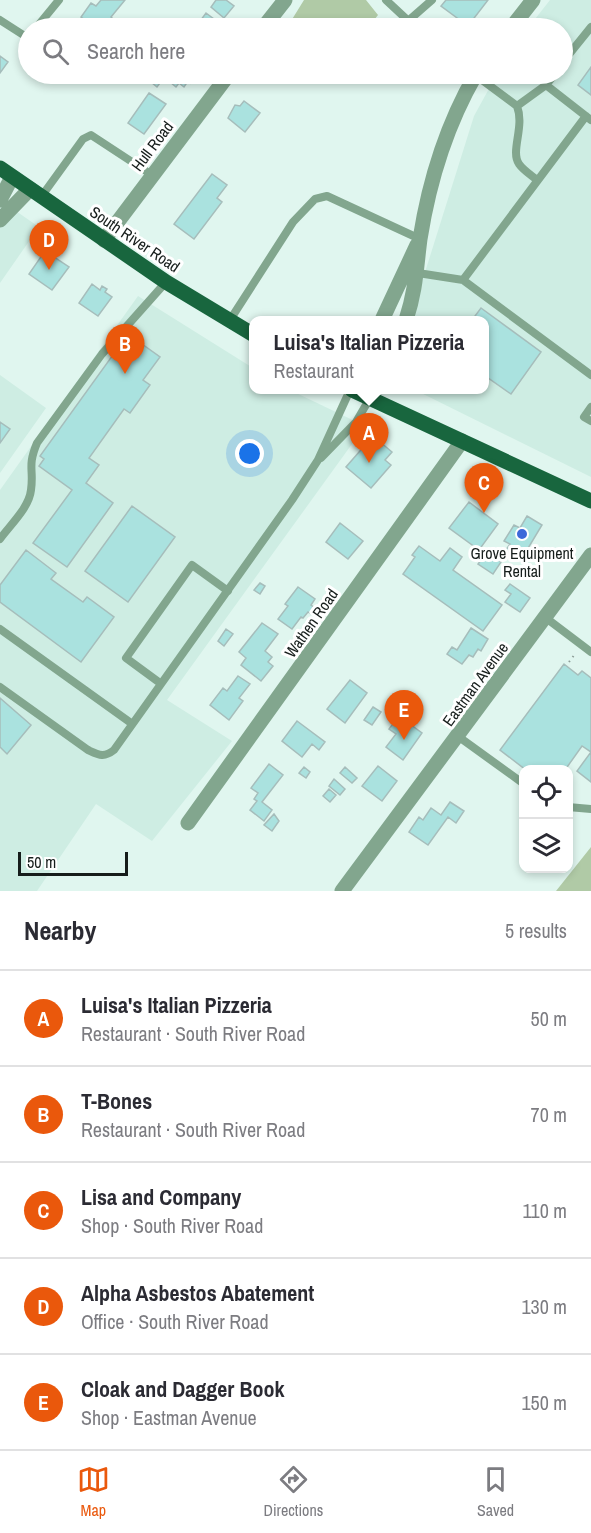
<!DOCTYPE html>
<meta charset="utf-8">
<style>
:root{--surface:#fff;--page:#f7f7f7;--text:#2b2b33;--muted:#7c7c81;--line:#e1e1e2;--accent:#ea580c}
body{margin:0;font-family:"Archivo Narrow",sans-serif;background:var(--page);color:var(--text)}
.controls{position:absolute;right:18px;bottom:18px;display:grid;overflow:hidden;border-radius:12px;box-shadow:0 3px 9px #0003}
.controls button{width:54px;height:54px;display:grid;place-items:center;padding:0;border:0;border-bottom:2px solid var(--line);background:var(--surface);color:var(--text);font:30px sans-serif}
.scale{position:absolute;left:18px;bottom:15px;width:110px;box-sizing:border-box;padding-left:6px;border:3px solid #161d1b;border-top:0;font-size:16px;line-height:21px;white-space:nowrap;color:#161d1b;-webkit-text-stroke:4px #fff;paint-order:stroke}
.you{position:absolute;left:250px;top:454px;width:21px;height:21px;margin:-15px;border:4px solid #fff;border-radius:50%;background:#1a73e8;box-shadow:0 0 0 9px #1a73e833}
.badge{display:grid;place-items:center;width:39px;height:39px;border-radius:50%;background:var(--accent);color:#fff;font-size:20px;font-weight:700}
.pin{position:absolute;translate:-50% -50px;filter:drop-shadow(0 2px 3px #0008)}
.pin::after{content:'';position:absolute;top:32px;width:21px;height:18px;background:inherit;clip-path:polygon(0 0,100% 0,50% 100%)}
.popup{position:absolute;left:249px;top:316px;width:240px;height:78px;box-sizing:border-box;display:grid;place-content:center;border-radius:12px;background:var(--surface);filter:drop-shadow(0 2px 4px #0005);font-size:20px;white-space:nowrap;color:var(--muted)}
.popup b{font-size:22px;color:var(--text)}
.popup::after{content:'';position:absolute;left:50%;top:100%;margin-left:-12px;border:12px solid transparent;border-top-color:var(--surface)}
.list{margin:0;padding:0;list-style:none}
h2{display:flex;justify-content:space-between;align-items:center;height:78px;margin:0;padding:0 24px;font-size:26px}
h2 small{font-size:20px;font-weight:400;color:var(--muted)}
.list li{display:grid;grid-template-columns:39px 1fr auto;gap:18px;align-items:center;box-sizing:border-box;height:96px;padding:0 24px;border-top:2px solid var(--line)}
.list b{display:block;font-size:22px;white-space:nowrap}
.list p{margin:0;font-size:20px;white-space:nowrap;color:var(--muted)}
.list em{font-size:20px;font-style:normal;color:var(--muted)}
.icon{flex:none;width:33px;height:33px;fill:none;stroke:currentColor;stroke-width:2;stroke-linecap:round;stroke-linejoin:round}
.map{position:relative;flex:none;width:591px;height:891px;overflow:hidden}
.search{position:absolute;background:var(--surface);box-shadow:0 3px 9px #0003;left:18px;right:18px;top:18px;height:66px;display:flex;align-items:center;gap:15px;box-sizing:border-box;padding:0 21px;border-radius:33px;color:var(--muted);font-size:22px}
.sheet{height:558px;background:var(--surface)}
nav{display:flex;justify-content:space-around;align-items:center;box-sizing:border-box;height:84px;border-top:2px solid var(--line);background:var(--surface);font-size:16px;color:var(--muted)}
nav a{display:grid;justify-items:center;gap:3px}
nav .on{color:var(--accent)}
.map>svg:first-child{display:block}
</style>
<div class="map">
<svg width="591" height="891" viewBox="0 0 591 891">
<rect width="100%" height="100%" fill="#e0f6ef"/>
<!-- built -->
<path fill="#ceede3" d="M550,0H591V477L415,390H484V320H410L474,116L497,74H562V28H528Z
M0,200L39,227L0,283Z
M138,296L253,368L254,390H290L365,426L167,700L232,741L152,841L96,804L37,891H0V490Z
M0,375L46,408L0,473Z"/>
<!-- forest -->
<path fill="#b0caa6" d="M304,0H366L378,15L368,28H297L291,21Z
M591,847V891H556Z"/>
<!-- building -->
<path fill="#aae2df" stroke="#a6bdbb" stroke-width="1.5" d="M101,0H125L111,17L115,21L109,28H78L85,20L81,17L91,3L96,6Z
M216,0H226L234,6L224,18L211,7Z
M446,0H488L468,26L441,6Z
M206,13L226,28H195Z
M0,56L8,62L0,73Z
M591,67V95L578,85Z
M150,74H156L163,79L157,87L146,78Z
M169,74H195L190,83L188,81L184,87L179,83L176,87L170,82L173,79Z
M149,93L166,104L144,134L128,123Z
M244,101L260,113L245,132L228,118L235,105L240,106Z
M212,174L227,185L217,198L222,202L194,239L174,224Z
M45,251L69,267L52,290L29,274Z
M92,284L100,290L102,286L107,289L105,292L112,297L98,316L79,303Z
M481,308L541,352L511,394L484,375V320H472Z
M128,334L160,357L143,380L150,385L130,413L124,409L89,458L99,465L86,483L113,503L67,567L33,543L72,490L39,466L44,459L40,456Z
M0,422L10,429L0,443Z
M373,436L392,452L385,460L391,465L371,488L346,467Z
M469,502L498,524L479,550L449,528Z
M132,506L175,537L128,602L85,571Z
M527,516L542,525L521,560L506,550L510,544L504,541L514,525L520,528Z
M340,523L363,541L348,559L326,542Z
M419,546L440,561L450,548L462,557L453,570L502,605L483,631L403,574L415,557L412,555Z
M26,550L56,573L51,579L83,602L87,597L114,617L81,662L0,602V585Z
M487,552L501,562L493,574L478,564Z
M260,583L265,586L260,594L254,590Z
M510,584L530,598L520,612L505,602L511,594L505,590Z
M298,587L315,599L311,605L315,608L311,614L308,612L303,618L301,617L292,629L278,619L288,606L285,604Z
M262,623L278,634L265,651L272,657L268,662L273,666L261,681L241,665L246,658L239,652Z
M471,628L488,639L481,651L478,649L473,657L469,655L462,664L447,654L452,647L457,650Z
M226,629L233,634L224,646L218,641Z
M564,664L578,675L582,671L591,678V752L582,746L565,770H526L500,750Z
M238,676L250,684L239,698L243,701L229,720L210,705L223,688L227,691Z
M350,680L367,693L345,723L327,709Z
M0,698L31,725L7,754L0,747Z
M373,707L381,712L372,725L364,720Z
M401,713L410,719L407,722L422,733L403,760L386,747L396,734L389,729Z
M297,721L325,742L319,750L312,744L302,757L282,741Z
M591,752V782L577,771Z
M269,764L283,775L262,802L272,810L264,821L250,810L257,801L254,799L258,793L251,788Z
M378,766L397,781L382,801L362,786Z
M304,767L310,772L306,778L299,773Z
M345,767L357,778L352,783L340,773Z
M334,779L345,789L340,795L329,786Z
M329,789L336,795L330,802L323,796Z
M450,802L464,811L456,823L448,817L428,845L409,832L419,817L423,820L431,808L441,815Z
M274,814L279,821L272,831L264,825Z"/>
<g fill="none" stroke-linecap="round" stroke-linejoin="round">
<!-- path -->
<path stroke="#8d9d98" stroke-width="2" stroke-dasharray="1.5 4.5" stroke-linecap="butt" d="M569,662L575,654"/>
<!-- lane -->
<path stroke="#82a68e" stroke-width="8" d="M386,0L416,28
M0,20L28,38
M408,21L432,0
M36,28L59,0
M562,63L591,27
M474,74L517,106C525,127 510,151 519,164C523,170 531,175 537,180
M555,74L546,85L591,120
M517,106L546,85
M41,197L83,139L91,135L152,175
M418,273L463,280L591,375
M463,280L586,116
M230,320L293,222L315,199L327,196L420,239
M591,407L584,417L591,421
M321,458L356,422L370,398
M0,539C10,525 29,508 31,490C34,469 27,467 37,443L102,354L166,282
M546,618L591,652
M0,629L131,723
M160,683L126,658L192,565L228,591
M0,687L88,750C99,755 104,758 114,750L292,500L318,460L350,390
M459,737L524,784
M568,807L591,809"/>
<!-- street -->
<path stroke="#82a68e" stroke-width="15" d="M263,28L285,0
M511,28L533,0
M0,200L12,177
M0,220L30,189
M104,240L229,74
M382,320L417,245
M406,320C416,289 416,270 420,239C429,182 447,124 476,74
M188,823L462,441
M342,891L591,555"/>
<!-- primary -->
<path stroke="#18663e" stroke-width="15" d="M0,168L166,282L254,335
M352,390L591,501"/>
</g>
<!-- markers -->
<circle fill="#3d68d9" stroke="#fff" stroke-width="2" cx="522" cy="534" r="6"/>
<g text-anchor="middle" stroke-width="6" stroke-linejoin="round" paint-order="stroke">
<!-- street labels -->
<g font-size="16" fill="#161d1b" stroke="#fff">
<text transform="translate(152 146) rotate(-53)" y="6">Hull Road</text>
<text transform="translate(135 239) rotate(34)" y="6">South River Road</text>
<text transform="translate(311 623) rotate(-55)" y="6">Wathen Road</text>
<text transform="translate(475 684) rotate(-54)" y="6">Eastman Avenue</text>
</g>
<!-- poi labels -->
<g font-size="16" fill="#161d1b" stroke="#fff">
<text x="522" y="559">Grove Equipment<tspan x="522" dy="18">Rental</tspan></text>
</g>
</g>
</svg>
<div class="controls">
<button><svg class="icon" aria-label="locate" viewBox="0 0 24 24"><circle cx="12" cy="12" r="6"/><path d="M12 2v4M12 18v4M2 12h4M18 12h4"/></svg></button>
<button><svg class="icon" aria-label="layers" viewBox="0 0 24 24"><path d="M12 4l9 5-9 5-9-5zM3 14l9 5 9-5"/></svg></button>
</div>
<div class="scale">50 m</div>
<div class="you"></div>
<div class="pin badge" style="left:369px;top:463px">A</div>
<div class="popup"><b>Luisa's Italian Pizzeria</b>Restaurant</div>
<div class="pin badge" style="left:125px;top:374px">B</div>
<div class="pin badge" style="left:484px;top:513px">C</div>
<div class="pin badge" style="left:49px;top:270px">D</div>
<div class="pin badge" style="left:404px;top:740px">E</div>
<div class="search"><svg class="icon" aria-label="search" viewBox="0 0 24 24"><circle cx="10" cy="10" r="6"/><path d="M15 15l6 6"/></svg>Search here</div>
</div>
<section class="sheet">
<h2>Nearby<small>5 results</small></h2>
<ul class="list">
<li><span class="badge">A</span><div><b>Luisa's Italian Pizzeria</b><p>Restaurant · South River Road</p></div><em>50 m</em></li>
<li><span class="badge">B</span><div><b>T-Bones</b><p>Restaurant · South River Road</p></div><em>70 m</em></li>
<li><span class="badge">C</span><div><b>Lisa and Company</b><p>Shop · South River Road</p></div><em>110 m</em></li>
<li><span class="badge">D</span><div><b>Alpha Asbestos Abatement</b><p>Office · South River Road</p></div><em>130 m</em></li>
<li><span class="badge">E</span><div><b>Cloak and Dagger Book</b><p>Shop · Eastman Avenue</p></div><em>150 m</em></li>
</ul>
</section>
<nav>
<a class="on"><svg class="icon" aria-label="map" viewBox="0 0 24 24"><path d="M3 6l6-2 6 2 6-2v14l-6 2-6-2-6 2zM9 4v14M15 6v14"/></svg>Map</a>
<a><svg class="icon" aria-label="directions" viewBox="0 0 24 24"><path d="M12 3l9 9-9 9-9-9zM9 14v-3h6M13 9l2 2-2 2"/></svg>Directions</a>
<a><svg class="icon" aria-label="saved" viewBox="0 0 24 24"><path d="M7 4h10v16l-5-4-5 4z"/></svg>Saved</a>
</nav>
